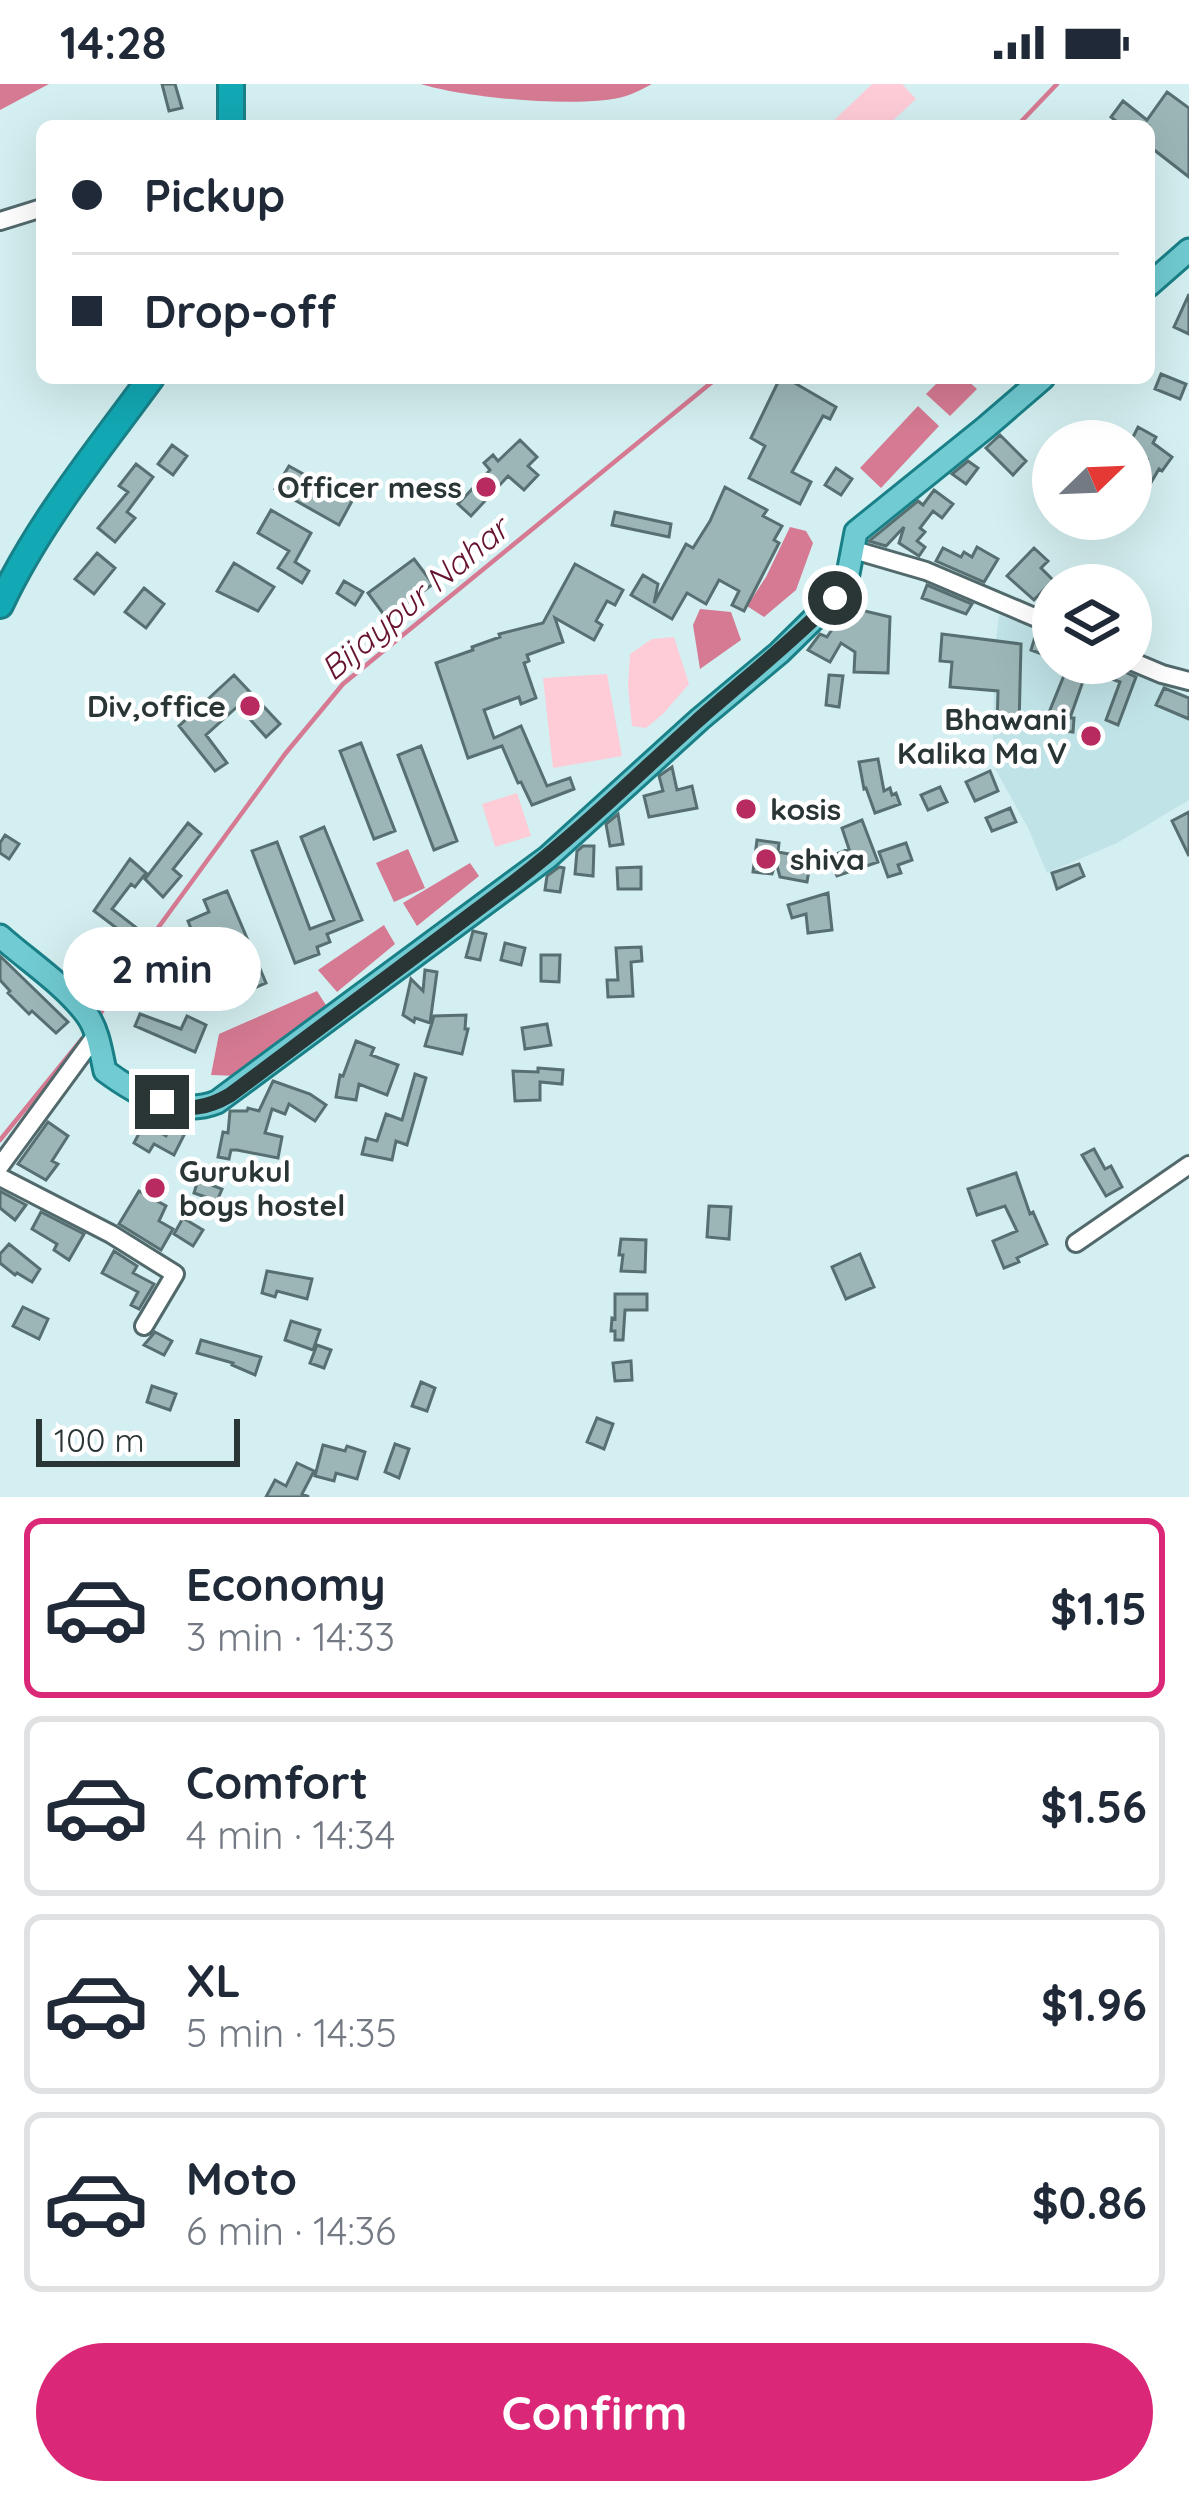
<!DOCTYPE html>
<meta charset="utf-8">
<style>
:root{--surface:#fff;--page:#f6f6f7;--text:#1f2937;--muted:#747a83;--line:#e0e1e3;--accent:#db2777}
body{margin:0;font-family:Quicksand,sans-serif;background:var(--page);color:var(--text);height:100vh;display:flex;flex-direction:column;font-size:45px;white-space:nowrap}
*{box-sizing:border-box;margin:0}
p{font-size:39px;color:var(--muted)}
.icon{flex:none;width:66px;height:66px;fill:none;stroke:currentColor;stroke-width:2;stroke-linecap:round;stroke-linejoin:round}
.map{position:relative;height:1413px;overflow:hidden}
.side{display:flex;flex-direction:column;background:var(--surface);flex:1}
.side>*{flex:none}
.top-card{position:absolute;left:36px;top:36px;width:1119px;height:264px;border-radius:18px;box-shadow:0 12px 48px #0002;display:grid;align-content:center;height:264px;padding:0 36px;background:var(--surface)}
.needle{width:78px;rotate:67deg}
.controls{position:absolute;left:1032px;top:336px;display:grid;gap:24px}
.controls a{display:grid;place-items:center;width:120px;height:120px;border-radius:50%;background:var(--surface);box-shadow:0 12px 48px #0002;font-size:60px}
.scale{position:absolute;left:36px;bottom:30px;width:204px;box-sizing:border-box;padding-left:12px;border:6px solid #2a3536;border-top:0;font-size:33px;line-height:42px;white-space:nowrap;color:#2a3536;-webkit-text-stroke:9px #fff;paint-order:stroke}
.end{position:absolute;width:54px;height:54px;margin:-27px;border:15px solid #2a3536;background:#fff;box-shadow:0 0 0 6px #fff}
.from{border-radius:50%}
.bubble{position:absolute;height:84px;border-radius:42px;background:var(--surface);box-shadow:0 12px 48px #0002;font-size:39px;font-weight:700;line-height:84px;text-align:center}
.top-card b{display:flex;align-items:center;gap:42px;height:114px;font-size:45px}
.top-card b+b{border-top:3px solid var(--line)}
.top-card i{width:30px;height:30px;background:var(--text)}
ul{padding:21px 0 0;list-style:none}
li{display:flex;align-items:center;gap:36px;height:180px;margin:0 24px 18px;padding:0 12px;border:6px solid var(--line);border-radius:18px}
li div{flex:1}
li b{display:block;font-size:45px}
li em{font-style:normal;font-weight:700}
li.active{border-color:var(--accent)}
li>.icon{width:108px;height:108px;stroke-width:1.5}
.primary-button{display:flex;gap:24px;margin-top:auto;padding:24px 36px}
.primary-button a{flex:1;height:138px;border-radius:72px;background:var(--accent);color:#fff;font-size:48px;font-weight:700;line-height:138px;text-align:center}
.status{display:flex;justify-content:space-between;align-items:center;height:84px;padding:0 60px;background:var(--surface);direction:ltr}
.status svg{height:33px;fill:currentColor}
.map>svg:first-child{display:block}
</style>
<div class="status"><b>14:28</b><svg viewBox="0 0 49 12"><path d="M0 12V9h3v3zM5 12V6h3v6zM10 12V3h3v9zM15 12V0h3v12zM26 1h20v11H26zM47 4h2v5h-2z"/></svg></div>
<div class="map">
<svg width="1189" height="1413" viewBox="0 0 1189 1413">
<rect width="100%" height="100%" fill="#d4eff1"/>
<path fill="#c0e3e7" d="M 999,531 L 1053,550 L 1053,579 L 1118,579 L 1189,612 L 1189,716 L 1117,759 L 1047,789 L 1028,744 L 993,681 L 994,573 Z"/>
<path fill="#feccd7" d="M 872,0 L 902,0 L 916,15 L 887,42 L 828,42 Z
M 674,553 L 689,600 L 663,630 L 646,644 L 632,642 L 628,602 L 630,570 L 652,555 Z
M 607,590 L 622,672 L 553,684 L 543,594 Z
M 517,709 L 531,752 L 495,763 L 482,720 Z"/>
<path fill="#d57a92" d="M 0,0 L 49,0 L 0,26 Z
M 421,0 L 652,0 C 644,4 635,9 626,12 C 583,25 465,14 421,0 Z
M 942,294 L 965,294 L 977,305 L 950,332 L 926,310 Z
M 918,322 L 939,342 L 881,404 L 860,384 Z
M 790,443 L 806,447 L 813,459 L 796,506 L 764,533 L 747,522 L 766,493 Z
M 700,525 L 731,528 L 741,556 L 700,585 L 693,541 Z
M 408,765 L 425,804 L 394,818 L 376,779 Z
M 470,779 L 479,792 L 417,842 L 403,819 Z
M 384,841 L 395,860 L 337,908 L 318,886 Z
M 317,907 L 331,929 L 238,992 L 211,991 L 219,950 Z"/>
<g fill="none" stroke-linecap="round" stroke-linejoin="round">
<path stroke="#d57a92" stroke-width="4.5" d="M 1017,42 L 1057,0
M 101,929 L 117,900 L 285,670 L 343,600 L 717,294
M 0,1056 L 82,955"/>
</g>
<path fill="#9cb6b8" stroke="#576f71" stroke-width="3" d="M 162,0 L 175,0 L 182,24 L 169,27 Z
M 1167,8 L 1189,24 L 1189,93 L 1149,62 L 1149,42 L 1122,42 L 1111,33 L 1123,17 L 1147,36 Z
M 1189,210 L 1189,250 L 1174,243 Z
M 1161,290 L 1186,300 L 1180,315 L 1155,305 Z
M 780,294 L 786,294 L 836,323 L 830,335 L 823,332 L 792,388 L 811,398 L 800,420 L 749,394 L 765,362 L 751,354 Z
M 1138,343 L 1156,353 L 1153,359 L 1172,373 L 1162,387 L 1159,385 L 1149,402 L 1135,394 L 1147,375 L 1131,367 L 1131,357 Z
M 1000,351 L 1026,377 L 1013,391 L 986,364 Z
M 520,356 L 537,373 L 528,382 L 538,391 L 524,406 L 508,392 L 471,432 L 458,420 L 490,386 L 484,379 L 493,371 L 498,377 Z
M 172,361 L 187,372 L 173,391 L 158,380 Z
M 968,377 L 978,384 L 966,400 L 952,390 Z
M 136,380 L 153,393 L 127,428 L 135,434 L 115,458 L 98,444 L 128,408 L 119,402 Z
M 289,382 L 352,417 L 339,441 L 275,405 Z
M 836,384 L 852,395 L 841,411 L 825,401 Z
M 725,403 L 767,426 L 763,432 L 782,442 L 774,456 L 779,459 L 744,527 L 732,521 L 739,507 L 719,496 L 706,520 L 687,509 L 672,535 L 631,511 L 643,491 L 658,500 L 654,519 L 686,460 L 693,464 L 710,437 Z
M 934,406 L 953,420 L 942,434 L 933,427 L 920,444 L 925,448 L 917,457 L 925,463 L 919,472 L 899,459 L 904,443 L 886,462 L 869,457 L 918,417 L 923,421 Z
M 271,426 L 311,449 L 295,478 L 309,487 L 302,499 L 278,484 L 289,467 L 258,449 Z
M 615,428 L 671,440 L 669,453 L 612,441 Z
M 977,463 L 998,475 L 984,498 L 936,477 L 943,464 L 961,473 L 964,468 L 972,473 Z
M 1034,464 L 1048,477 L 1041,484 L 1053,496 L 1034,516 L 1007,492 Z
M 97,469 L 115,484 L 94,510 L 75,495 Z
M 414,475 L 433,500 L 387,535 L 368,509 Z
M 234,479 L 274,503 L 258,527 L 217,507 Z
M 575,480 L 623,506 L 615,521 L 607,517 L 596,537 L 602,541 L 594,556 L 555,534 L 563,558 L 527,571 L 529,577 L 524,579 L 536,614 L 521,620 L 519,613 L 484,626 L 494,654 L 521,642 L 547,702 L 570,694 L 574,705 L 532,721 L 521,698 L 518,699 L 502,662 L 468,674 L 436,579 L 473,566 L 472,563 L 500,553 L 499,550 L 543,539 Z
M 344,497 L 363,508 L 355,521 L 337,509 Z
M 927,501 L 972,520 L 966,530 L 922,514 Z
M 144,504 L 164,520 L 146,544 L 125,528 Z
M 849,520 L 853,521 L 852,524 L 890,533 L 888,589 L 854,588 L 855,568 L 841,559 L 830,578 L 808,566 L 820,550 L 827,553 Z
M 942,550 L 1021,560 L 1019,643 L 997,642 L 998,607 L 950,603 L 952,578 L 940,577 Z
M 1035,553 L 1053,560 L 1053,574 L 1031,566 Z
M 1069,579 L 1104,579 L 1136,593 L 1118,641 L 1106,636 L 1120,598 L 1087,586 L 1070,634 L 1074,634 L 1073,648 L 1046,645 L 1048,631 Z
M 234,591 L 280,640 L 266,653 L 238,622 L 206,651 L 227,679 L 215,687 L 179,642 Z
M 829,591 L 843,592 L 839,623 L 826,621 Z
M 1164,604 L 1189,614 L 1189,635 L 1156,621 Z
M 361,659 L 395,747 L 374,755 L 340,667 Z
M 421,662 L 457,757 L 434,766 L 398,671 Z
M 878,675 L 884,707 L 890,704 L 892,711 L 896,709 L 900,720 L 875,729 L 866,704 L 864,705 L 859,678 Z
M 672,683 L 677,706 L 692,702 L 697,724 L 649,733 L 644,712 L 663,707 L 659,692 Z
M 990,687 L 998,707 L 975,717 L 966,698 Z
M 940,703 L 947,718 L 928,726 L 921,711 Z
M 1010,724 L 1016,738 L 992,747 L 986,734 Z
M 1189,728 L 1189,772 L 1172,737 Z
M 618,730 L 623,760 L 610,762 L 606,740 Z
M 862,736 L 878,778 L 837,792 L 829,773 L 849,765 L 842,744 Z
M 188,739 L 201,750 L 173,785 L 181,792 L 163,813 L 145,795 Z
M 324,743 L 362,836 L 327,850 L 330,858 L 317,863 L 319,870 L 295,879 L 252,767 L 277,758 L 310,845 L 334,836 L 301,753 Z
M 5,751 L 19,760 L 9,775 L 0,769 L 0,759 Z
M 757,756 L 779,759 L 778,768 L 811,774 L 807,798 L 780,793 L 776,778 L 772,790 L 753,788 Z
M 906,759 L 912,776 L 898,781 L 901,789 L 888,793 L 879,768 Z
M 583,762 L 594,762 L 593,792 L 575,790 L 577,767 Z
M 130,775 L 146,789 L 135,803 L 131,800 L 112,825 L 142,848 L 135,858 L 94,827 Z
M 1079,780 L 1084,792 L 1057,805 L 1052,789 Z
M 559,783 L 564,784 L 560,808 L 545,806 L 547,792 Z
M 641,783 L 641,805 L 618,805 L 617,784 Z
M 227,807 L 266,899 L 243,909 L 230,878 L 208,887 L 188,837 L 209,828 L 204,816 Z
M 828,809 L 832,846 L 808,849 L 806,830 L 792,834 L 788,821 Z
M 473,847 L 486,850 L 480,876 L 466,873 Z
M 505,859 L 525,864 L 521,881 L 501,876 Z
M 641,863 L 642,877 L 631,878 L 633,912 L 608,913 L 607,896 L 618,896 L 616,864 Z
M 541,871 L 560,871 L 559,898 L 541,897 Z
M 0,872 L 68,938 L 56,949 L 32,927 L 29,930 L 8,909 L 10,907 L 0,896 Z
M 152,872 L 164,881 L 147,903 L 136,894 Z
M 425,886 L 437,888 L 430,939 L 415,934 L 414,938 L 403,931 L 411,895 L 423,907 Z
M 140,930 L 181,945 L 187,932 L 206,941 L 195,968 L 135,942 Z
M 466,931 L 465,945 L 468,945 L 462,970 L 425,962 L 434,932 Z
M 547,940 L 551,961 L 525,965 L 522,944 Z
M 356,957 L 374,964 L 371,971 L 398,981 L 387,1011 L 359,1000 L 356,1016 L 336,1013 L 340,991 L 343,992 Z
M 538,984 L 563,986 L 562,1000 L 540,998 L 540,1016 L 515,1017 L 513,987 L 538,988 Z
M 415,990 L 426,994 L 407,1061 L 396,1057 L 392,1076 L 362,1070 L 366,1054 L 377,1057 L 386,1030 L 402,1036 Z
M 273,997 L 310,1010 L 326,1021 L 315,1037 L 289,1020 L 285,1030 L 272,1025 L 265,1049 L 282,1053 L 278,1074 L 237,1066 L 231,1066 L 229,1075 L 218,1073 L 223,1048 L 228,1049 L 230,1027 L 247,1027 L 248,1024 L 259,1027 Z
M 48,1038 L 68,1052 L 52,1077 L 58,1080 L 46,1096 L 18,1080 Z
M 144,1040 L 166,1052 L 170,1043 L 184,1051 L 174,1071 L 154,1060 L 149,1068 L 134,1059 Z
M 1094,1065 L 1105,1085 L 1111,1082 L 1122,1103 L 1106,1112 L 1082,1071 Z
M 1016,1089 L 1030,1130 L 1033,1128 L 1047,1160 L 1017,1174 L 1019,1178 L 1004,1184 L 993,1157 L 1017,1147 L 1005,1122 L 977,1131 L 968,1105 Z
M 198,1096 L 222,1105 L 217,1117 L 194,1109 Z
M 0,1107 L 26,1121 L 15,1136 L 0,1124 Z
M 139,1107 L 166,1122 L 159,1137 L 173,1145 L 161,1166 L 119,1140 Z
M 709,1122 L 731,1123 L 729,1155 L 707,1153 Z
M 41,1128 L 84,1150 L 69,1176 L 54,1166 L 57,1160 L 32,1145 Z
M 183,1134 L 203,1146 L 193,1162 L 174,1150 Z
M 621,1155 L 646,1156 L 645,1188 L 621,1187 L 623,1171 L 619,1171 Z
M 9,1160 L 40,1185 L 32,1198 L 17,1189 L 15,1191 L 0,1179 L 0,1170 Z
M 114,1167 L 137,1182 L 133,1189 L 154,1200 L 139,1225 L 131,1221 L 138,1208 L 102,1189 Z
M 860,1170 L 874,1203 L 846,1215 L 832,1183 Z
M 267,1187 L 312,1195 L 307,1215 L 277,1207 L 275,1213 L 262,1209 Z
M 615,1210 L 647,1210 L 647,1226 L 625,1226 L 623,1256 L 615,1256 L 615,1247 L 611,1247 L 612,1234 L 615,1235 Z
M 23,1223 L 48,1235 L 39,1255 L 13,1242 Z
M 291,1237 L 320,1246 L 313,1266 L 285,1256 Z
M 155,1248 L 172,1257 L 164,1271 L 144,1261 Z
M 201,1256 L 261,1273 L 255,1291 L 232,1281 L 233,1279 L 197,1269 Z
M 317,1261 L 331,1266 L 324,1284 L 310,1279 Z
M 631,1277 L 632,1296 L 615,1297 L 613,1279 Z
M 421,1298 L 435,1304 L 427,1327 L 412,1322 Z
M 152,1302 L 176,1310 L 170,1326 L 147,1318 Z
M 597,1334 L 613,1340 L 604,1365 L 587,1358 Z
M 395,1360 L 409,1365 L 399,1394 L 385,1388 Z
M 323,1361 L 345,1367 L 347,1362 L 365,1368 L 357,1395 L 336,1389 L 334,1397 L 315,1392 Z
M 297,1379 L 314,1387 L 302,1410 L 309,1413 L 266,1413 L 275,1396 L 286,1402 Z"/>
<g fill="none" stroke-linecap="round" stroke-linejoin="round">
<defs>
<path id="minor" d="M 0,137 L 42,124
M 854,466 L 926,487 L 1053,541
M 1131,577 L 1162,590 L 1189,597
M 0,1082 L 96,951
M 0,1093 L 111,1150 L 175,1190 L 144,1242
M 1076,1159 L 1189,1081"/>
<path id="major" d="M 1149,201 L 1189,166
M 0,852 C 28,877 65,901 87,931 C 98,946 101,969 105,987 C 136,1010 178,1034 217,1018 L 548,773 L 700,635 L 779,569 L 835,514 L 847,495 L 856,448 L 985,344 L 1043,294"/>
<path id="highway" d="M 231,42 L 231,0
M 0,521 C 39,438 97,368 151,294"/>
</defs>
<use href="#minor" stroke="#52696c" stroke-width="22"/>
<use href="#major" stroke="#1a8088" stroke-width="27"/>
<use href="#highway" stroke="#1a8088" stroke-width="30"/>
<use href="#minor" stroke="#fff" stroke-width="16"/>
<use href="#major" stroke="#71cbd2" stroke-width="21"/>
<use href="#highway" stroke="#12a8b4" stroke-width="24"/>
</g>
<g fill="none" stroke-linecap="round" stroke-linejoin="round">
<path stroke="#2a3536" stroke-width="15" d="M 162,1018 C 188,1027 206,1025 230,1011 L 513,799 C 577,750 635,693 695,639 C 742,597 791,559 835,514"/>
</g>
<g fill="#b82b61" stroke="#fff" stroke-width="4.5">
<circle cx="486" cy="403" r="12"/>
<circle cx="250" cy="622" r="12"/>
<circle cx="1091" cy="652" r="12"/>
<circle cx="746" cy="725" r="12"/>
<circle cx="766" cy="775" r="12"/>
<circle cx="155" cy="1104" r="12"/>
</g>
<g text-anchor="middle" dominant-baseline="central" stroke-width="9" stroke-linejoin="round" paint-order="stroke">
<g font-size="30" font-weight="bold" fill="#2a3536" stroke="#fff" text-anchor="end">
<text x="462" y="403">Officer mess</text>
<text x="226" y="622">Div,office</text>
<text x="1067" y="635">Bhawani<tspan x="1067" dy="34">Kalika Ma V</tspan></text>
<text x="770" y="725" text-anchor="start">kosis</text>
<text x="790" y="775" text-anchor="start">shiva</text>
<text x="179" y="1087" text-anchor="start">Gurukul<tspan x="179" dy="34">boys hostel</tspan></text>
</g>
<g font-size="33" font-style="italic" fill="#661332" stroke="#fff">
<text transform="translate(414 514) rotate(-40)">Bijaypur Nahar</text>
</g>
</g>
</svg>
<div class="controls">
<a><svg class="needle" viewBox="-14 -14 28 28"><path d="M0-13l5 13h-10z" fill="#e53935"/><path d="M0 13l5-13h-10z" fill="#747a83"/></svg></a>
<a><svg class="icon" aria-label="layers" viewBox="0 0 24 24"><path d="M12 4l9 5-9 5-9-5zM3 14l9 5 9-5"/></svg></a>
</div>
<div class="scale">100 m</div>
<i class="end from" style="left:835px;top:514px"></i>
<i class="end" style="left:162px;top:1018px"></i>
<div class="bubble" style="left:63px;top:843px;width:198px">2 min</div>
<div class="top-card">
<b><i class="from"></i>Pickup</b>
<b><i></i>Drop-off</b>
</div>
</div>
<section class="side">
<ul>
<li class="active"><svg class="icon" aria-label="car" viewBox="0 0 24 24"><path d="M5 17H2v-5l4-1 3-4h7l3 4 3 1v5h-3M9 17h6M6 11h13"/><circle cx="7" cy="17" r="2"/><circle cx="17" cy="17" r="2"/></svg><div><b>Economy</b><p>3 min · 14:33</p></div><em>$1.15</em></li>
<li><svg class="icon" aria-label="car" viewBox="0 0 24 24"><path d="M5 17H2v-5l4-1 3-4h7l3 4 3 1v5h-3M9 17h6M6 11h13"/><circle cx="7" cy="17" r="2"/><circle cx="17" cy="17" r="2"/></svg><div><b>Comfort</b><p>4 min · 14:34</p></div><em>$1.56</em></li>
<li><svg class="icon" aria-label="car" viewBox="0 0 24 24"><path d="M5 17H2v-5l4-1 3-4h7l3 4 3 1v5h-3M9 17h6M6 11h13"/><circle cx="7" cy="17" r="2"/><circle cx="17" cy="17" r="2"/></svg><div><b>XL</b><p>5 min · 14:35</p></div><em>$1.96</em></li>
<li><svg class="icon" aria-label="car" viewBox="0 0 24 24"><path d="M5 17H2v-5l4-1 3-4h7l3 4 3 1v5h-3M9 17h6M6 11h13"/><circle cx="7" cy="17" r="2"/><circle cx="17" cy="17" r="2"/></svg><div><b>Moto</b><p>6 min · 14:36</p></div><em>$0.86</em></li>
</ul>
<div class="primary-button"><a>Confirm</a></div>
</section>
